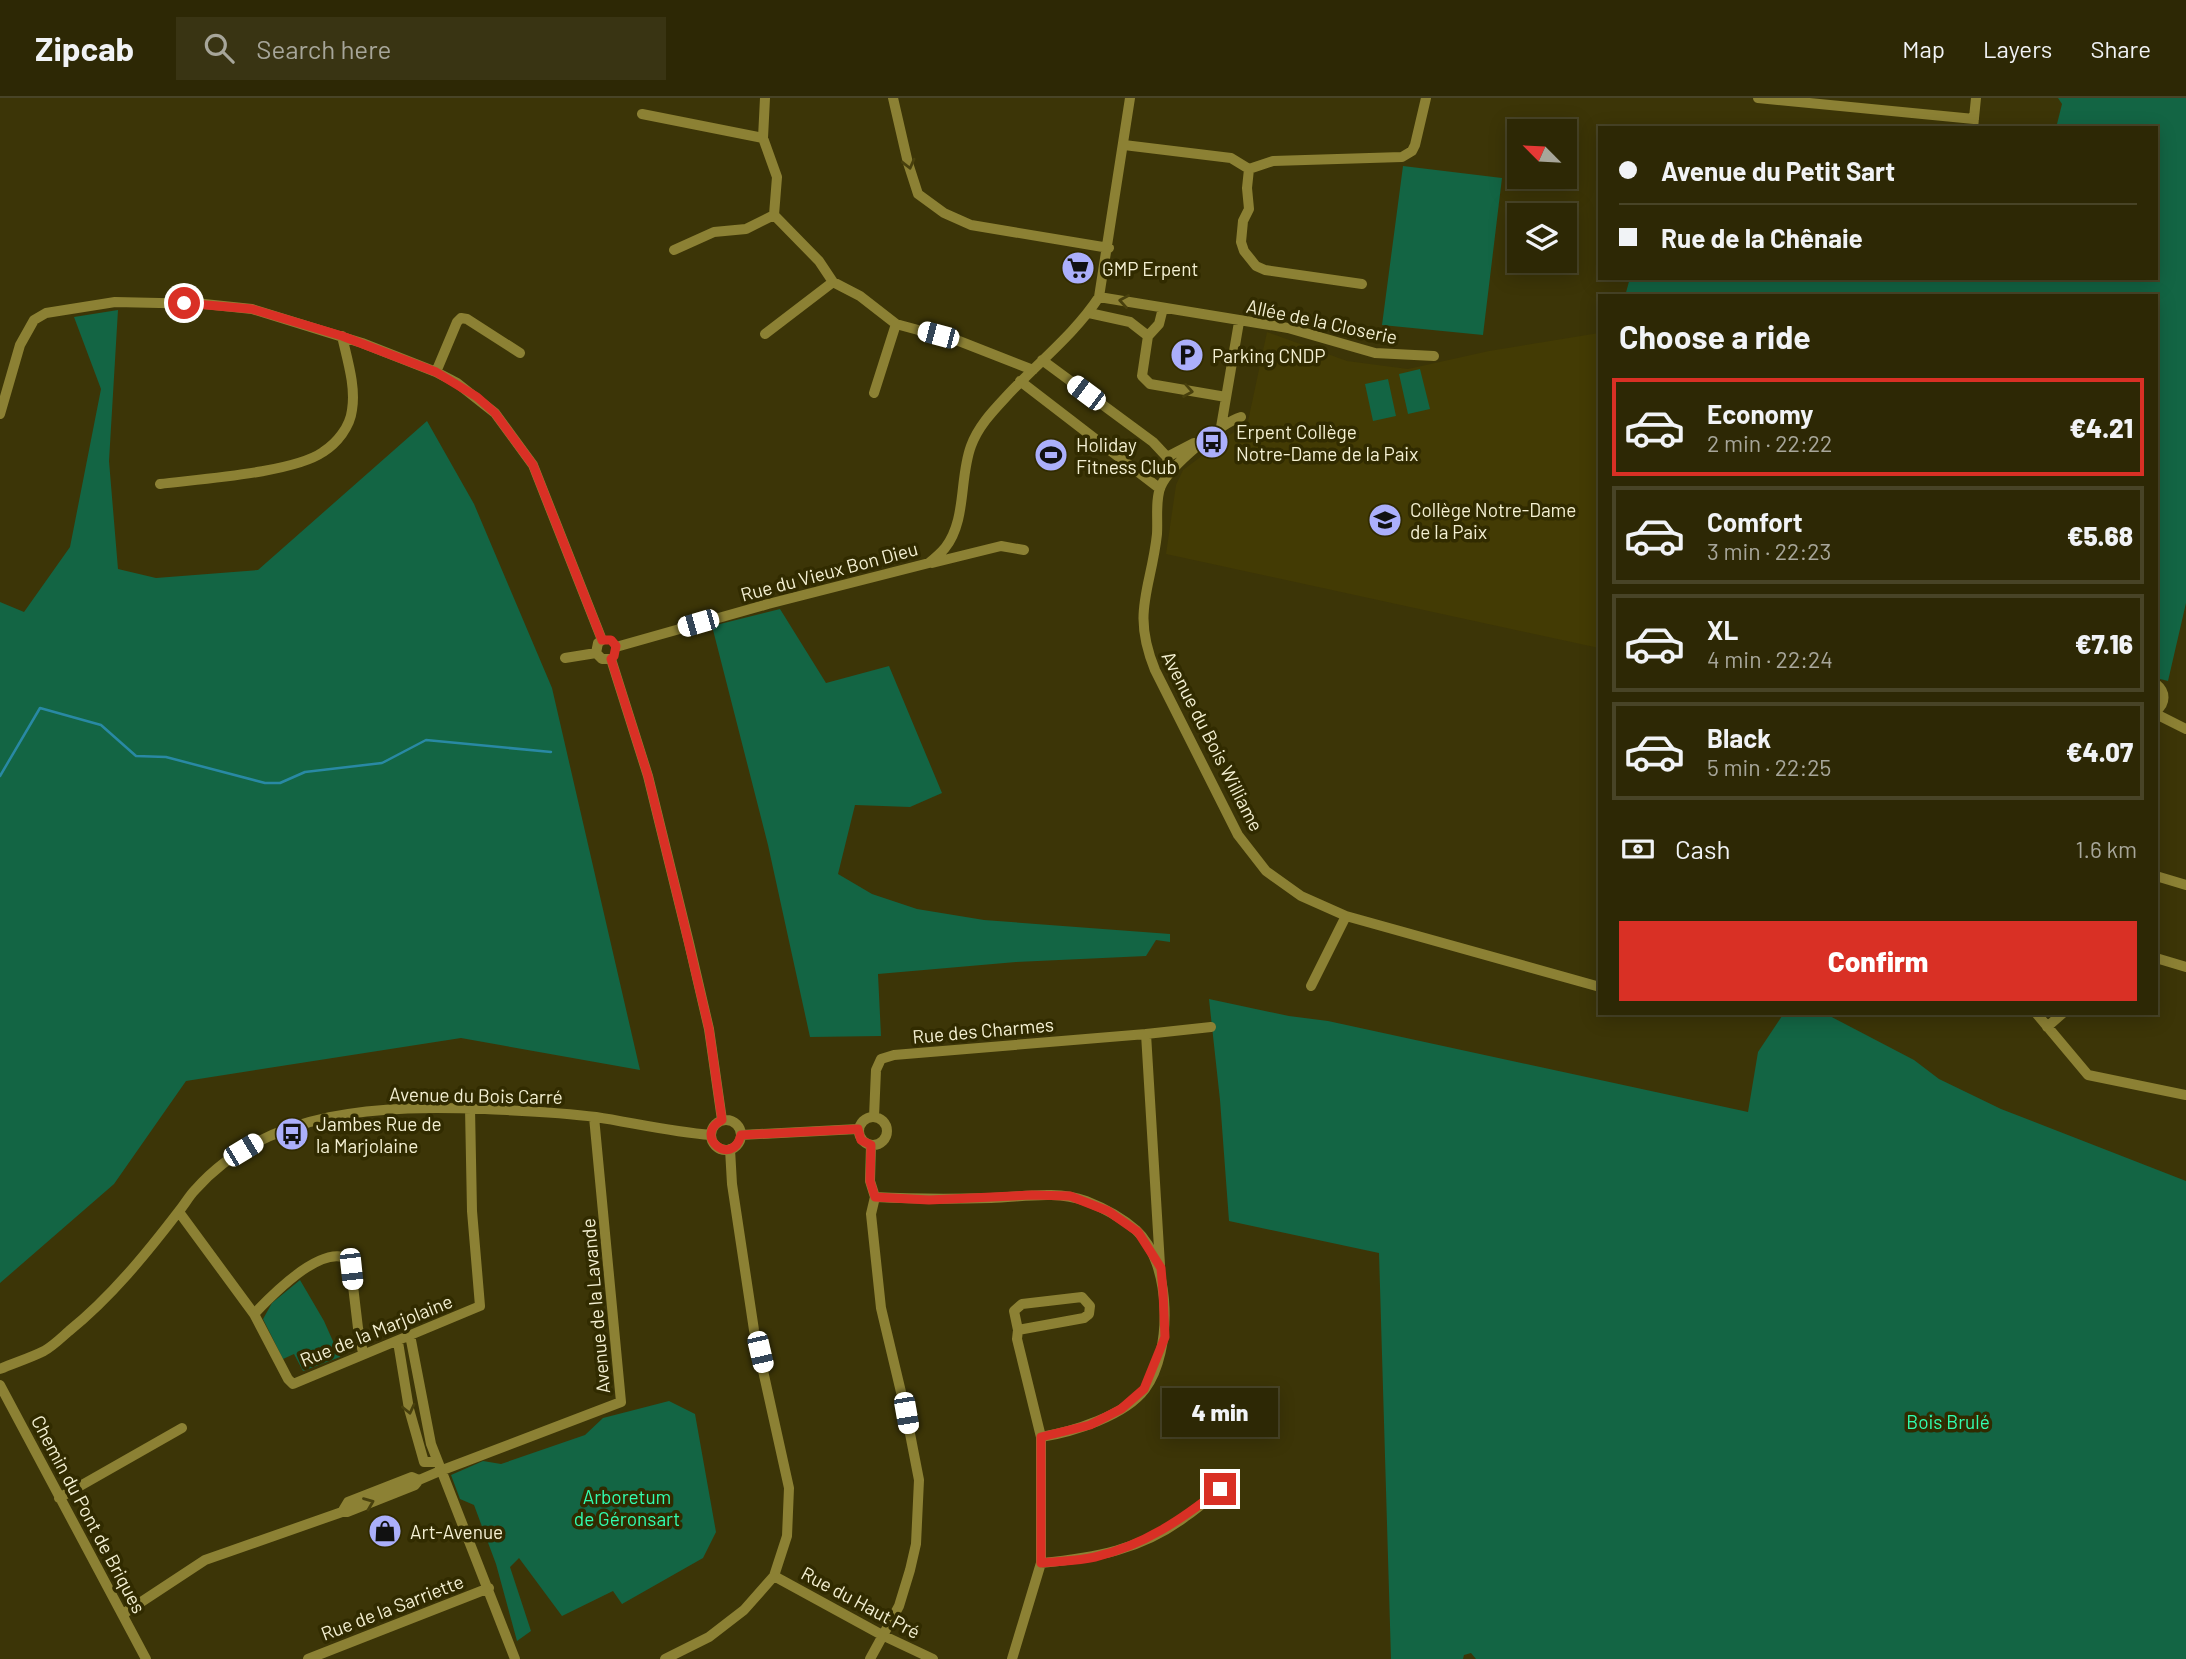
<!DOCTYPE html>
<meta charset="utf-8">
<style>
:root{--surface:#2d2805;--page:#393413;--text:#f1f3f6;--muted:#a7a69a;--line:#484427;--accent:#d93025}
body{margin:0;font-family:Barlow,sans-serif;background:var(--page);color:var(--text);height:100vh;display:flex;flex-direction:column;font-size:26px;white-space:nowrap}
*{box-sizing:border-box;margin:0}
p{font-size:23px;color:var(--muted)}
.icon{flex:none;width:38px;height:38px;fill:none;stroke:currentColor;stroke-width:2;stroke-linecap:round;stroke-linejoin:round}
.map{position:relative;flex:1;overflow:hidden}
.side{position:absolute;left:1598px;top:196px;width:560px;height:721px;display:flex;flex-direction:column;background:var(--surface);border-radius:0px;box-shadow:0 4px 18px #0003,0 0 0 2px var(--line)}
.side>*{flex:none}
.banner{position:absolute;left:1598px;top:28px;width:560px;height:154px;border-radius:0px;box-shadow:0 4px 18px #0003,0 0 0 2px var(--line);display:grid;align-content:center;height:154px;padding:0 21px;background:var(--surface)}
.needle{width:46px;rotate:294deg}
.tools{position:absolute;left:1507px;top:21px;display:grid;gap:14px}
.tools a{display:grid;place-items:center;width:70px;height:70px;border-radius:0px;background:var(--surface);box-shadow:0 4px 18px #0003,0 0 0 2px var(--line);font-size:35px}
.end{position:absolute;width:32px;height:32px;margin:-16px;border:9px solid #d93025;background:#fff;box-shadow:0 0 0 4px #fff}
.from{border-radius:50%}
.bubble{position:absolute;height:49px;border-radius:0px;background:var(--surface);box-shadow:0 4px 18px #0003,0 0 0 2px var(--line);font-size:23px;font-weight:800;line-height:49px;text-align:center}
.car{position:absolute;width:21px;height:42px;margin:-21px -10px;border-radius:9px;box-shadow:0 0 5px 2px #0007;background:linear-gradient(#fff 24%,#345 0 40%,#fff 0 76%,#345 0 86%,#fff 0)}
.banner b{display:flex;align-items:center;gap:24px;height:66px;font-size:26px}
.banner b+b{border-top:2px solid var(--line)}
.banner i{width:18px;height:18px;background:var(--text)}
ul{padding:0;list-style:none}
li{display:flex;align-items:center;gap:21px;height:98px;margin:0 14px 10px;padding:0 7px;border:4px solid var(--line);border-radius:0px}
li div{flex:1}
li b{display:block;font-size:26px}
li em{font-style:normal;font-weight:800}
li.selected{border-color:var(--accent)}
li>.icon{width:63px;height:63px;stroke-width:1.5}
h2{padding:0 21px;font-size:32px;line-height:84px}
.pay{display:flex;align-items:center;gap:18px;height:77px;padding:0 21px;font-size:26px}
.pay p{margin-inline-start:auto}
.cta{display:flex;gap:14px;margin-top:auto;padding:14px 21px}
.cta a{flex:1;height:80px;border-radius:0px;background:var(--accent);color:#fff;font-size:28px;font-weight:800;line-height:80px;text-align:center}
header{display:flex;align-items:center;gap:42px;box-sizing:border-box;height:98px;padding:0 35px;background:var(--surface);border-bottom:2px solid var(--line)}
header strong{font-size:33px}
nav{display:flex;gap:38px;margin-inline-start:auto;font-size:24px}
.search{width:490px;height:63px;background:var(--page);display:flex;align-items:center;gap:18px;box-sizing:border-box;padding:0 24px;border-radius:0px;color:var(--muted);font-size:26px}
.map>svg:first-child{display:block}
</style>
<header>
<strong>Zipcab</strong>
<div class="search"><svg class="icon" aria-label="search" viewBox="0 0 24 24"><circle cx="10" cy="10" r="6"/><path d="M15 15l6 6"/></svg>Search here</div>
<nav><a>Map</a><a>Layers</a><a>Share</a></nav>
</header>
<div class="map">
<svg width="2186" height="1561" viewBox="0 0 2186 1561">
<rect width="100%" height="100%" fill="#3c3507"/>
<path fill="#433b04" d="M 1267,234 L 1347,263 L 1408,271 L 1489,253 L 1599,235 L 1599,550 L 1166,456 L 1176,387 L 1183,372 L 1238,331 L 1247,328 Z"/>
<path fill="#136544" d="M 2058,0 L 2186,0 L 2186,505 L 2168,583 L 2156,580 L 2156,198 L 1625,198 L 1630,180 L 2156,180 L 2156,30 L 2056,30 L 2062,6 Z
M 1403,68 L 1502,80 L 1483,237 L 1382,227 Z
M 118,212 L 109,363 L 118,471 L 156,480 L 258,472 L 427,323 L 474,406 L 552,590 L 640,972 L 461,940 L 186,983 L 114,1086 L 0,1185 L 0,504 L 24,514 L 70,449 L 101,291 L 74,219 Z
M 1420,271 L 1430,311 L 1408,316 L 1399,276 Z
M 1388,281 L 1396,318 L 1373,323 L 1365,286 Z
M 780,511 L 826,585 L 889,568 L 942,695 L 910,709 L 855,707 L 838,776 L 872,796 L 917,811 L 984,822 L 1170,836 L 1170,844 L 1156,842 L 1146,858 L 1016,864 L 878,876 L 881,938 L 810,939 L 768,747 L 712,528 Z
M 1209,901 L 1289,918 L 1328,923 L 1748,1014 L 1758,954 L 1784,915 L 1824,915 L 1914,962 L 1939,981 L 2001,1011 L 2186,1083 L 2186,1561 L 1476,1561 L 1471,1555 L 1464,1557 L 1463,1561 L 1391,1561 L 1379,1155 L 1229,1123 L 1220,1002 Z
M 300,1182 L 324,1223 L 340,1259 L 303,1273 L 294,1256 L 283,1261 L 263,1221 L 272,1205 Z
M 669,1303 L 695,1316 L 716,1434 L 703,1460 L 622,1506 L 613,1493 L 562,1518 L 519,1460 L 510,1469 L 531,1533 L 517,1543 L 496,1466 L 474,1407 L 460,1401 L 451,1377 L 483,1363 L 501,1366 L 585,1337 L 603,1320 Z"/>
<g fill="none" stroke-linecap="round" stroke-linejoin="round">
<path stroke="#2989a4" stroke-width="2.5" d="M 0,678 L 40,610 L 101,627 L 136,658 L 166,659 L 265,685 L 280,685 L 305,674 L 382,665 L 426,642 L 551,654"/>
<path stroke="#8c8134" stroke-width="10" d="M 765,0 L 763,40 L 777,79 L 774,117 L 819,163 L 833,184 L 860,198 L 896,226 L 959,243 L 1033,272
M 893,0 L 908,65 L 918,96 L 944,115 L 971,127 L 1109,150
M 1758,0 L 1974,21
M 642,16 L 763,40
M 1973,30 L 1976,0
M 1124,47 L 1231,60 L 1249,71 L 1273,63 L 1402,59 L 1412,53 L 1415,47 L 1426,0
M 1249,71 L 1247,90 L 1249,111 L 1243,123 L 1241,144 L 1244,153 L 1256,168 L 1265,172 L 1362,186
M 674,152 L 714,134 L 746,131 L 774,117
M 1099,199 L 1288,230 L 1375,255 L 1434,258
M 1089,215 L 1130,224 L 1148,238 L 1142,278 L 1150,286 L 1226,299
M 765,236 L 833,184
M 1148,238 L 1159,226 L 1163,210
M 1042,262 L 1153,344 L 1167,359 L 1169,373
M 436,274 L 457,224 L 461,220 L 467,221 L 520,255
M 1020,283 L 1159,390
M 874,295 L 896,226
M 0,316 L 20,247 L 34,222 L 46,215 L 115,204 L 204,206 L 252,211 L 362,245 L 436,274 L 457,285 L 495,315 L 533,367 L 602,542
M 1241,319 C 1221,325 1169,369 1161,388 C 1155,401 1158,421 1157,436 C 1151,492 1131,513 1155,572 L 1238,737 L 1266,773 L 1301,798 L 1346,818 L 1600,889
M 1221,329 L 1239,224
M 1167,359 L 1194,345
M 160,386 C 199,381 293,375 323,354 C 337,345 350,329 352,312 C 356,288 347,261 342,238
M 932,465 L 1001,448 L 1024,452
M 602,542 L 598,545 L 596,555 L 602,561 L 611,561
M 616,549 L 768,506 L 929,465 C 934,461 940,456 945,450 C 967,422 959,380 971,348 C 978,329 991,315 1005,300 C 1035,267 1074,237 1099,199 L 1130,0
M 565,560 L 596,555
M 611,561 L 648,678 L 689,845 L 709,931 L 722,1022
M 2156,586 C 2166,594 2166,605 2156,613
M 2156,616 L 2186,631
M 2156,778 L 2186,787
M 2156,860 L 2186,869
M 1311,888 L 1346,818
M 2036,915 L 2088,977 L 2186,997
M 2047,929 L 2063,915
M 1146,936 L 1211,929
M859 1033a14 14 0 1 1 28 0a14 14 0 1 1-28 0Z
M 874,1019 L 876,972 L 881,961 L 894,957 L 1146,936 L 1160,1167
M711 1037a15 15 0 1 1 30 0a15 15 0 1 1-30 0Z
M 741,1037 L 858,1031
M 871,1047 L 870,1083 L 875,1099 C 914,1101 952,1101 991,1100 C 1023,1099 1056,1092 1086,1103 C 1104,1110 1122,1120 1136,1132 C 1172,1165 1173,1253 1145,1291 C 1125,1318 1072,1334 1041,1339
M 179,1114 L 254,1216 L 288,1281 L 293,1286 L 480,1208 L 472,1113 L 470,1010
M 254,1216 C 271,1198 321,1146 348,1161 L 351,1171 L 358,1230 L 363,1255
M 410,1237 L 431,1346 L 515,1561
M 398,1244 L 409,1311 L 424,1364 L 436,1364
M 0,1271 C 14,1265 30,1260 44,1253 C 53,1248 61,1240 69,1233 C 111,1199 146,1156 179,1113 C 185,1106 189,1098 195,1092 C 267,1010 385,1007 485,1011 C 522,1013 559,1014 596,1019 C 634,1025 672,1034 711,1037
M 0,1287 L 146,1561
M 419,1382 L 412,1379 L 348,1404 L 342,1414 L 347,1414 L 415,1387 L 419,1382 L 440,1373 L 621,1304 L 594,1019
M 59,1400 L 182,1330
M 1041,1465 C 1094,1460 1141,1452 1185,1419 C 1201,1408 1216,1394 1232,1381
M 774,1478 L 882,1537 L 933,1561
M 123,1516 L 205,1462 L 342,1414
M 308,1561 L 489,1490
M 665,1561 L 709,1539 L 744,1512 L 774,1478 L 787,1438 L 789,1390 L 754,1232 L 732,1086 L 730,1051
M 870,1561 L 899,1508 L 910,1472 L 916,1446 L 919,1382 L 906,1315 L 881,1210 L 871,1116 L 875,1099
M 1012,1561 L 1041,1465 L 1041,1339 L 1017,1241 L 1018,1232 L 1084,1220 L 1089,1216 L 1090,1208 L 1082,1199 L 1022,1206 L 1014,1213 L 1018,1232"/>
</g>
<defs><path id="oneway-chevron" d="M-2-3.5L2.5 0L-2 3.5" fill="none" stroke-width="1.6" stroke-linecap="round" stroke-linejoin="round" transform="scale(1.75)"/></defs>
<g stroke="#48400d">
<use href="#oneway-chevron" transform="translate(909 66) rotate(76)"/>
<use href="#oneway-chevron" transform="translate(1124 203) rotate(-170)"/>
<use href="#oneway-chevron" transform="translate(1188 293) rotate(10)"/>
<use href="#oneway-chevron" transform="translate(409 1311) rotate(77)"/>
<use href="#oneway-chevron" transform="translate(369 1405) rotate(-22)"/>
</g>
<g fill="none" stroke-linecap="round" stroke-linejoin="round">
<path stroke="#d93025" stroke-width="9" d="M 184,205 L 252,211 L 342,238 L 436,274 L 477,299 L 495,315 L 533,367 L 602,542 L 611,542 L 616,548 L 614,558 L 611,561 L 648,678 L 683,821 L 709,931 L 722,1022 C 692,1037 732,1071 741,1037 L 858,1031 L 861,1042 L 871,1047 L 870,1083 L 875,1099 L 929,1102 L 1032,1097 L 1070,1098 L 1108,1113 L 1138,1134 L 1161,1170 L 1163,1194 L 1165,1239 L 1144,1291 L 1121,1311 L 1090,1327 L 1041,1339 L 1041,1465 C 1059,1463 1078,1463 1095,1459 C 1144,1447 1181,1422 1220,1391"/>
</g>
<defs>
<symbol id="supermarket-disc" viewBox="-11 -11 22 22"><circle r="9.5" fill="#abaffb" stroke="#312b00"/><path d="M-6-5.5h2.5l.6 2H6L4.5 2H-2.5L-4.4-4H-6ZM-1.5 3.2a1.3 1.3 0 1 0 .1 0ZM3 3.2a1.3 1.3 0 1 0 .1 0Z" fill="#111"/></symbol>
<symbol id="parking-disc" viewBox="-11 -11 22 22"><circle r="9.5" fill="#abaffb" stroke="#312b00"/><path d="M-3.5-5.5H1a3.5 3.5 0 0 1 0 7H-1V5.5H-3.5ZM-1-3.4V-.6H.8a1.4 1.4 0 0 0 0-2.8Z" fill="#111"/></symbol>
<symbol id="bus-disc" viewBox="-11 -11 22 22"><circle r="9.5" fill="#abaffb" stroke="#312b00"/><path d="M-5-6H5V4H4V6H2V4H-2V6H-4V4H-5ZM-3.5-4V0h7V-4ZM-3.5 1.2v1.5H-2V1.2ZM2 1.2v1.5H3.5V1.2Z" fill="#111"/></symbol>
<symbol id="stadium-disc" viewBox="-11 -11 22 22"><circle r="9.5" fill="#abaffb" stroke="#312b00"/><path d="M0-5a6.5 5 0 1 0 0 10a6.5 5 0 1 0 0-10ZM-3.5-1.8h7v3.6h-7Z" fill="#111"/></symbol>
<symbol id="school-disc" viewBox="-11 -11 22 22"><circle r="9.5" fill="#abaffb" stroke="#312b00"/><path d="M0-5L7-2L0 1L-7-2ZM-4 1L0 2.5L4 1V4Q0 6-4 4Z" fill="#111"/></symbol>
<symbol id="shop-disc" viewBox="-11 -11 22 22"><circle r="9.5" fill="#abaffb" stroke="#312b00"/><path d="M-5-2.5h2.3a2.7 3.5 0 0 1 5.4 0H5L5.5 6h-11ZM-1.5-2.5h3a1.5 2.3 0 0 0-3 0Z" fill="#111"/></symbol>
</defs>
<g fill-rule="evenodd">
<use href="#supermarket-disc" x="1059" y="151" width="38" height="38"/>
<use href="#parking-disc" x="1168" y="238" width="38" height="38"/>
<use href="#bus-disc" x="1193" y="325" width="38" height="38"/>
<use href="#stadium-disc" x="1032" y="338" width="38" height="38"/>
<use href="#school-disc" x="1366" y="403" width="38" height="38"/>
<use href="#bus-disc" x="273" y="1017" width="38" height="38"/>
<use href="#shop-disc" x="366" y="1414" width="38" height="38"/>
</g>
<g text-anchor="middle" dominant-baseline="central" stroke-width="7" stroke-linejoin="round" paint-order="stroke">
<g font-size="19" fill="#f4f0d2" stroke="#312b00" text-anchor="start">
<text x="1102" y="170">GMP Erpent</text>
<text x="1212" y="257">Parking CNDP</text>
<text x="1236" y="333">Erpent Collège<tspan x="1236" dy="22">Notre-Dame de la Paix</tspan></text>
<text x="1076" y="346">Holiday<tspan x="1076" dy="22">Fitness Club</tspan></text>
<text x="1410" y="411">Collège Notre-Dame<tspan x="1410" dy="22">de la Paix</tspan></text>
<text x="316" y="1025">Jambes Rue de<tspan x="316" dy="22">la Marjolaine</tspan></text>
<text x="410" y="1433">Art-Avenue</text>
</g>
<g font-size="19" fill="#f4f0d2" stroke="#312b00">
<text transform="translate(1322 223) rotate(12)">Allée de la Closerie</text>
<text transform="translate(829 473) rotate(-15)">Rue du Vieux Bon Dieu</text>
<text transform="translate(1213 643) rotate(63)">Avenue du Bois Williame</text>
<text transform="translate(983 932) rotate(-5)">Rue des Charmes</text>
<text transform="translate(476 997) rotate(1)">Avenue du Bois Carré</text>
<text transform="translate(595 1208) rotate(-95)">Avenue de la Lavande</text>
<text transform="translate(376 1232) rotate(-22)">Rue de la Marjolaine</text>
<text transform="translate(89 1416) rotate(62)">Chemin du Pont de Briques</text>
<text transform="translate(861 1504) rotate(28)">Rue du Haut Pré</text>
<text transform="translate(392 1509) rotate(-21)">Rue de la Sarriette</text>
</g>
<g font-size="19" fill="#31feb0" stroke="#312b00">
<text x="1948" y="1323">Bois Brulé</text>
<text x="627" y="1398">Arboretum<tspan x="627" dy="22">de Géronsart</tspan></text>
</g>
</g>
</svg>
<div class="tools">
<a><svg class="needle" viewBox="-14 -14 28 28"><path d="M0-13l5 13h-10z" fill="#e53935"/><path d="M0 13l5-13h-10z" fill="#a7a69a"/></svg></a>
<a><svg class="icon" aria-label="layers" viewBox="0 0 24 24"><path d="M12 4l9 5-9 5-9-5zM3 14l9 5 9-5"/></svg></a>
</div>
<i class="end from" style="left:184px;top:205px"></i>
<i class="end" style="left:1220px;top:1391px"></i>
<div class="bubble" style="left:1162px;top:1290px;width:116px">4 min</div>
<i class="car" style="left:938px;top:237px;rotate:285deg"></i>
<i class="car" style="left:1086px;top:295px;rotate:307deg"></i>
<i class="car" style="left:698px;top:525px;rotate:254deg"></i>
<i class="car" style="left:243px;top:1052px;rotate:59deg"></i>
<i class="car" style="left:351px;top:1171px;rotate:174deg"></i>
<i class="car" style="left:760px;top:1254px;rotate:167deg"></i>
<i class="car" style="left:906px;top:1315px;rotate:170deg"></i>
<div class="banner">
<b><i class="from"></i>Avenue du Petit Sart</b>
<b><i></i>Rue de la Chênaie</b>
</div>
<section class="side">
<h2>Choose a ride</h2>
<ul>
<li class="selected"><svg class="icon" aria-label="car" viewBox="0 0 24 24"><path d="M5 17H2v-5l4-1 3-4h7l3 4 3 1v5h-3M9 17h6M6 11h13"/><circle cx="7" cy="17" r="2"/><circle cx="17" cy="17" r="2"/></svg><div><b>Economy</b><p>2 min · 22:22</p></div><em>€4.21</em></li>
<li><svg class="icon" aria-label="car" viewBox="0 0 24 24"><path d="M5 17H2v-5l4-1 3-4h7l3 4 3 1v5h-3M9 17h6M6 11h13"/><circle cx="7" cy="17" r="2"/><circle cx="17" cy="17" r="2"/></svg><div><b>Comfort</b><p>3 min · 22:23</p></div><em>€5.68</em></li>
<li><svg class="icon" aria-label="car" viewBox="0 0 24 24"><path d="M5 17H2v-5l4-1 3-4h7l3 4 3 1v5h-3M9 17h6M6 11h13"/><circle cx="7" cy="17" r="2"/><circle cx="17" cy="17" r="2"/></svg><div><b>XL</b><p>4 min · 22:24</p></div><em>€7.16</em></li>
<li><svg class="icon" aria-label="car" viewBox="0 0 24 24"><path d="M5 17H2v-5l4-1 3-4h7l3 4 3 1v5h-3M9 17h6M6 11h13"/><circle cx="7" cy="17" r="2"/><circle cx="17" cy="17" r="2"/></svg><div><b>Black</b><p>5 min · 22:25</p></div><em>€4.07</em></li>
</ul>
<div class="pay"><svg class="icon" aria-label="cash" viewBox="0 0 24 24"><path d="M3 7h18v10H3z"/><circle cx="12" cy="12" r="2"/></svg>Cash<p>1.6 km</p></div>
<div class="cta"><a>Confirm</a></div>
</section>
</div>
